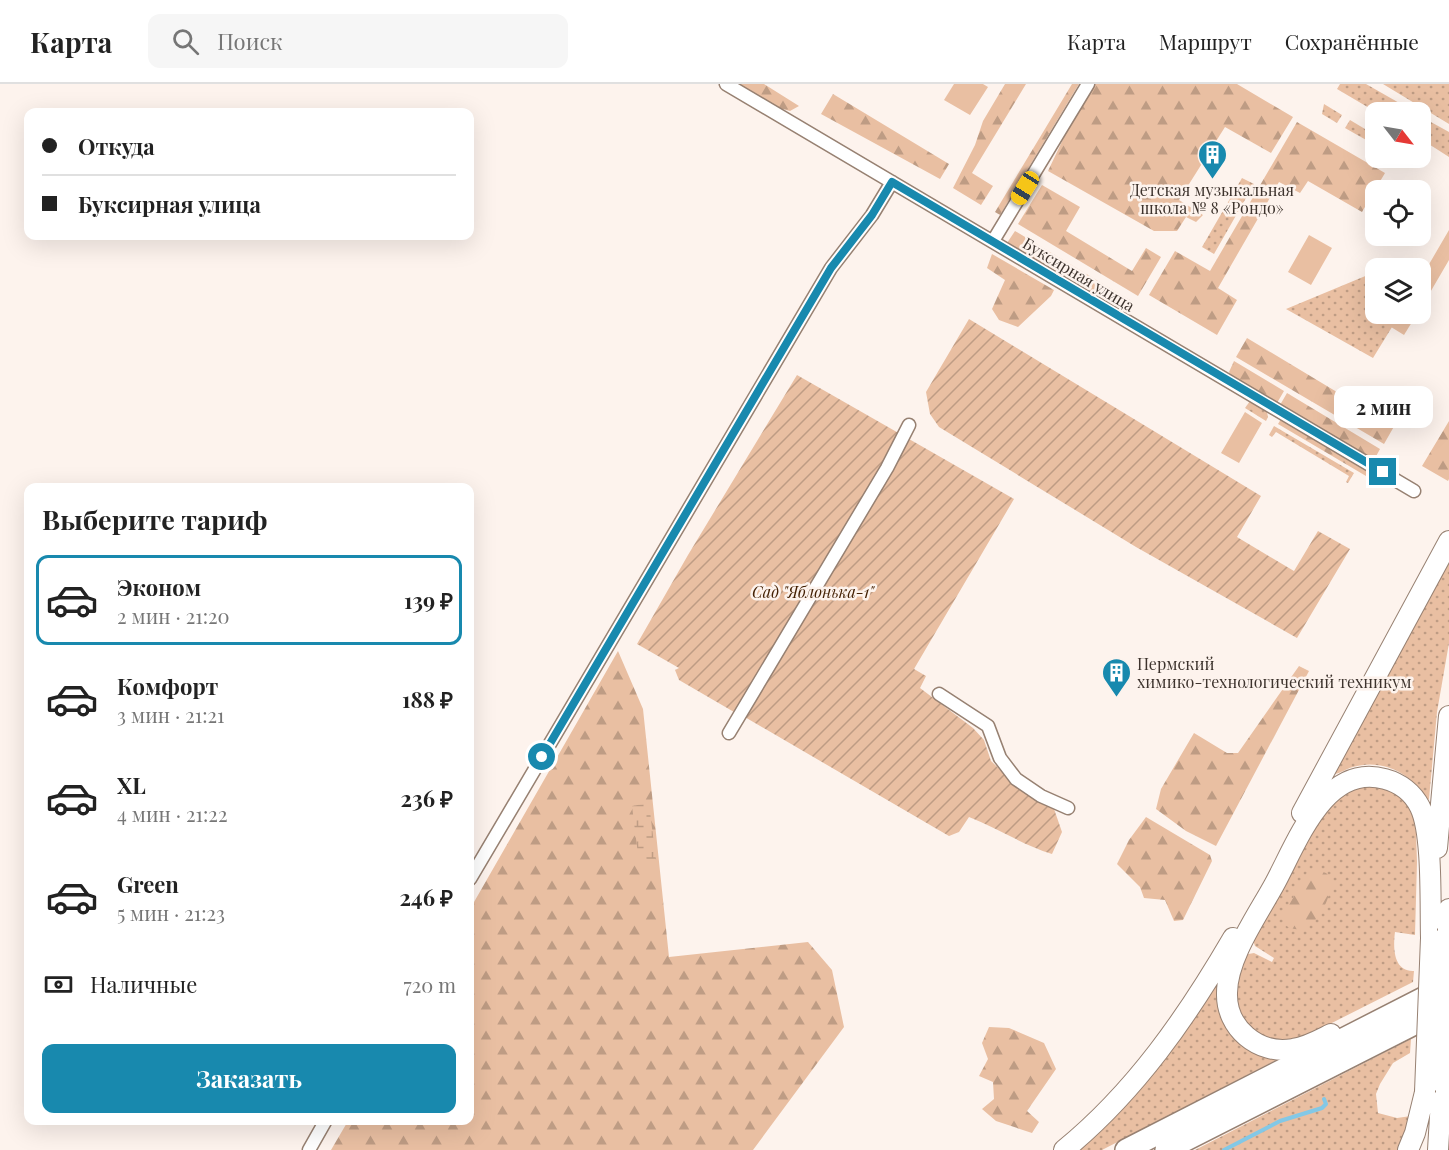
<!DOCTYPE html>
<html lang="ru">
<meta charset="utf-8">
<style>
:root{--surface:#fff;--page:#f6f6f6;--text:#222;--muted:#767676;--line:#e0e0e0;--accent:#1889ae}
body{margin:0;font-family:"Playfair Display",serif;background:var(--page);color:var(--text);height:100vh;display:flex;flex-direction:column;font-size:22px;white-space:nowrap}
*{box-sizing:border-box;margin:0}
p{font-size:20px;color:var(--muted)}
.icon{flex:none;width:33px;height:33px;fill:none;stroke:currentColor;stroke-width:2;stroke-linecap:round;stroke-linejoin:round}
.map{position:relative;flex:1;overflow:hidden}
.panel{position:absolute;left:24px;top:399px;width:450px;height:642px;display:flex;flex-direction:column;background:var(--surface);border-radius:12px;box-shadow:0 6px 24px #0002}
.panel>*{flex:none}
.top-card{position:absolute;left:24px;top:24px;width:450px;height:132px;border-radius:12px;box-shadow:0 6px 24px #0002;display:grid;align-content:center;height:132px;padding:0 18px;background:var(--surface)}
.needle{width:39px;rotate:121deg}
.controls{position:absolute;left:1365px;top:18px;display:grid;gap:12px}
.controls a{display:grid;place-items:center;width:66px;height:66px;border-radius:12px;background:var(--surface);box-shadow:0 6px 24px #0002;font-size:30px}
.end{position:absolute;width:27px;height:27px;margin:-14px;border:8px solid #1889ae;background:#fff;box-shadow:0 0 0 3px #fff}
.from{border-radius:50%}
.bubble{position:absolute;height:42px;border-radius:12px;background:var(--surface);box-shadow:0 6px 24px #0002;font-size:20px;font-weight:700;line-height:42px;text-align:center}
.car{position:absolute;width:18px;height:36px;margin:-18px -9px;border-radius:8px;box-shadow:0 0 4px 2px #0007;background:linear-gradient(#f5c518 24%,#345 0 40%,#f5c518 0 76%,#345 0 86%,#f5c518 0)}
.top-card b{display:flex;align-items:center;gap:21px;height:57px;font-size:22px}
.top-card b+b{border-top:2px solid var(--line)}
.top-card i{width:15px;height:15px;background:var(--text)}
ul{padding:0;list-style:none}
li{display:flex;align-items:center;gap:18px;height:90px;margin:0 12px 9px;padding:0 6px;border:3px solid transparent;border-radius:12px}
li div{flex:1}
li b{display:block;font-size:22px}
li em{font-style:normal;font-weight:700}
li.current{border-color:var(--accent)}
li>.icon{width:54px;height:54px;stroke-width:1.5}
h2{padding:0 18px;font-size:27px;line-height:72px}
.pay{display:flex;align-items:center;gap:15px;height:66px;padding:0 18px;font-size:22px}
.pay p{margin-inline-start:auto}
.button{display:flex;gap:12px;margin-top:auto;padding:12px 18px}
.button a{flex:1;height:69px;border-radius:12px;background:var(--accent);color:#fff;font-size:24px;font-weight:700;line-height:69px;text-align:center}
header{display:flex;align-items:center;gap:36px;box-sizing:border-box;height:84px;padding:0 30px;background:var(--surface);border-bottom:2px solid var(--line)}
header strong{font-size:28px}
nav{display:flex;gap:33px;margin-inline-start:auto;font-size:21px}
.search{width:420px;height:54px;background:var(--page);display:flex;align-items:center;gap:15px;box-sizing:border-box;padding:0 21px;border-radius:12px;color:var(--muted);font-size:22px}
.map>svg:first-child{display:block}
</style>
<header>
<strong>Карта</strong>
<div class="search"><svg class="icon" aria-label="search" viewBox="0 0 24 24"><circle cx="10" cy="10" r="6"/><path d="M15 15l6 6"/></svg>Поиск</div>
<nav><a>Карта</a><a>Маршрут</a><a>Сохранённые</a></nav>
</header>
<div class="map">
<svg width="1449" height="1066" viewBox="0 0 1449 1066">
<defs>
<pattern id="grass-dots" width="8" height="8" patternUnits="userSpaceOnUse" patternTransform="scale(1.5)"><rect width="8" height="8" fill="#e9bfa2"/><path d="M2 2h.1M6 6h.1" fill="none" stroke="#be9c84" stroke-width="1.8" stroke-linecap="round"/></pattern>
<pattern id="forest-firs" width="22" height="20" patternUnits="userSpaceOnUse" patternTransform="scale(1.5)"><rect width="22" height="20" fill="#e9bfa2"/><path d="M5 1l3.5 6h-7zM16 11l3.5 6h-7z" fill="#be9c84"/></pattern>
<pattern id="wetland-marsh" width="20" height="14" patternUnits="userSpaceOnUse" patternTransform="scale(1.5)"><rect width="20" height="14" fill="#e9bfa2"/><path d="M1 5h8M5 5V1M11 12h8M15 12V8" fill="none" stroke="#be9c84"/></pattern>
<pattern id="garden-furrows" width="10" height="10" patternUnits="userSpaceOnUse" patternTransform="scale(1.5)"><rect width="10" height="10" fill="#e9bfa2"/><path d="M-1 1l2-2M0 10L10 0M9 11l2-2" fill="none" stroke="#be9c84"/></pattern>
</defs>
<rect width="100%" height="100%" fill="#fdf3ed"/>
<path fill="url(#grass-dots)" d="M 1340,0 L 1366,0 L 1415,28 L 1376,28 L 1337,5 Z
M 1383,0 L 1449,0 L 1449,40 Z
M 1324,20 L 1342,31 L 1337,39 L 1322,30 Z
M 1420,32 L 1449,48 L 1449,73 L 1421,55 Z
M 1350,36 L 1375,51 L 1375,61 L 1345,44 Z
M 1242,94 L 1254,100 L 1214,170 L 1202,163 Z
M 1375,188 L 1376,230 L 1400,230 L 1373,274 L 1286,225 Z
M 1250,317 L 1267,328 L 1268,333 L 1266,337 L 1245,324 Z
M 1274,342 L 1354,389 L 1348,399 L 1346,398 L 1349,392 L 1276,348 L 1272,353 L 1269,351 Z
M 1449,472 L 1449,559 L 1437,628 L 1429,715 L 1427,717 L 1425,716 C 1414,689 1381,674 1353,683 C 1346,685 1341,689 1335,690 L 1333,689 Z
M 1387,698 L 1412,723 L 1416,748 L 1417,778 L 1415,851 L 1395,848 C 1393,863 1393,888 1414,887 L 1413,898 L 1308,951 C 1303,953 1296,956 1290,957 C 1263,961 1232,935 1234,907 C 1235,896 1240,882 1243,871 L 1254,869 L 1272,878 L 1274,874 L 1255,862 L 1253,856 L 1303,757 L 1343,702 Z
M 1222,881 L 1221,924 L 1288,970 L 1102,1066 L 1068,1066 Z
M 1411,955 L 1410,969 L 1393,979 L 1380,1000 L 1376,1010 L 1378,1029 L 1397,1034 L 1411,1032 L 1400,1066 L 1195,1066 Z"/>
<path fill="url(#forest-firs)" d="M 737,0 L 764,0 L 799,22 L 790,27 L 779,24 Z
M 1005,0 L 1026,0 L 972,89 L 993,102 L 981,121 L 953,104 L 975,61 L 983,37 Z
M 1072,0 L 1079,0 L 1000,131 L 995,128 Z
M 1093,0 L 1237,0 L 1293,33 L 1271,69 L 1225,43 L 1179,116 L 1203,131 L 1196,138 L 1186,133 L 1177,147 L 1154,147 L 1048,87 L 1075,30 Z
M 833,10 L 949,80 L 940,95 L 821,30 Z
M 1297,38 L 1385,89 L 1362,128 L 1308,97 L 1300,109 L 1279,98 L 1218,204 L 1237,216 L 1217,251 L 1149,211 L 1175,167 L 1210,187 Z
M 1042,101 L 1080,123 L 1066,147 L 1132,187 L 1146,164 L 1161,173 L 1138,212 L 1018,140 Z
M 1015,147 L 1133,218 L 1127,226 L 1118,226 L 1007,159 Z
M 992,170 L 1054,206 L 1051,212 L 1018,243 L 999,236 L 992,225 L 1005,196 L 987,184 Z
M 1247,254 L 1385,337 L 1396,320 L 1404,325 L 1384,360 L 1236,273 Z
M 1234,277 L 1284,307 L 1277,319 L 1232,293 L 1229,288 Z
M 1287,309 L 1380,365 L 1374,376 L 1280,321 Z
M 1281,335 L 1368,387 L 1366,392 L 1278,340 Z
M 1449,337 L 1449,395 L 1448,397 L 1422,382 Z
M 618,567 L 643,625 L 669,873 L 808,858 L 832,886 L 844,943 L 753,1066 L 331,1066 L 348,1037 L 470,1036 L 470,825 Z
M 1299,582 L 1309,587 L 1216,762 L 1186,747 L 1156,725 L 1161,705 L 1194,649 L 1227,669 L 1238,669 Z
M 1146,733 L 1210,771 L 1212,777 L 1183,836 L 1174,837 L 1165,816 L 1144,814 L 1140,803 L 1117,780 L 1129,756 Z
M 1317,786 L 1326,789 L 1332,795 C 1331,817 1311,859 1285,841 L 1283,831 L 1307,789 Z
M 989,943 L 1009,944 L 1044,959 L 1056,985 L 1027,1027 L 1039,1038 L 1032,1049 L 996,1037 L 982,1025 L 994,1015 L 993,998 L 979,992 L 988,975 L 982,959 Z"/>
<path fill="url(#wetland-marsh)" d="M 649,719 L 656,777 L 639,779 L 632,722 Z"/>
<path fill="#e9bfa2" d="M 954,0 L 983,0 L 988,3 L 970,31 L 944,16 Z
M 1449,146 L 1449,176 L 1421,224 L 1421,194 Z
M 1309,151 L 1332,164 L 1311,201 L 1288,188 Z
M 1400,230 L 1417,230 L 1404,251 L 1391,243 Z
M 1245,328 L 1262,339 L 1239,379 L 1221,369 Z"/>
<path fill="url(#garden-furrows)" d="M 969,235 L 1261,412 L 1237,453 L 1294,487 L 1318,447 L 1350,465 L 1297,554 L 1136,463 L 939,343 L 930,330 L 926,308 Z
M 797,291 L 1014,415 L 914,585 L 926,592 L 920,604 L 973,644 L 984,656 L 991,677 L 1013,698 L 1053,722 L 1062,748 L 1052,770 C 1023,761 997,744 969,733 L 959,748 L 949,752 L 743,632 L 740,619 L 734,628 L 679,596 L 675,586 L 679,584 L 637,560 L 688,471 Z"/>
<g fill="none" stroke-linecap="round" stroke-linejoin="round">
<path stroke="#83c8e6" stroke-width="4" d="M 1224,1066 L 1280,1037 L 1322,1024 L 1326,1020 L 1324,1015"/>
<defs>
<path id="minor" d="M 726,0 L 1414,407
M 993,157 L 1088,0
M 939,610 L 988,642 L 1000,674 L 1016,695 L 1041,712 L 1068,724
M 729,649 L 887,384 L 909,341
M 470,795 L 831,184 L 872,131 L 892,98
M 309,1066 L 326,1036"/>
<path id="primary" d="M 1302,729 L 1449,457
M 1437,764 L 1449,632
M 1448,845 L 1449,825
M 1331,950 C 1319,956 1307,963 1293,965 C 1258,971 1226,944 1227,909 C 1227,874 1257,832 1274,801 C 1297,759 1325,678 1385,695 C 1400,699 1413,709 1420,723 C 1433,750 1430,821 1431,854
M 1064,1066 C 1135,1008 1187,933 1233,854
M 1408,1066 L 1415,1049 L 1425,1008
M 1438,1066 L 1442,999"/>
<path id="trunk" d="M 1126,1066 L 1443,904
M 1166,1066 L 1444,925"/>
</defs>
<use href="#minor" stroke="#978172" stroke-width="15"/>
<use href="#primary" stroke="#978172" stroke-width="22"/>
<use href="#trunk" stroke="#978172" stroke-width="24"/>
<use href="#minor" stroke="#fff" stroke-width="12"/>
<use href="#primary" stroke="#fff" stroke-width="20"/>
<use href="#trunk" stroke="#fff" stroke-width="21"/>
<defs>
<path id="primary-bridge" d="M 1442,999 L 1448,845
M 1425,1008 L 1431,854"/>
</defs>
<use href="#primary-bridge" stroke="#978172" stroke-width="22" stroke-linecap="butt"/>
<use href="#primary-bridge" stroke="#fff" stroke-width="20"/>
</g>
<g fill="none" stroke-linecap="round" stroke-linejoin="round">
<path stroke="#1889ae" stroke-width="8" d="M 542,673 L 831,184 L 872,131 L 892,98 L 1383,388"/>
</g>
<defs>
<symbol id="building-pin" viewBox="-11 -11 22 30"><path d="M0 17L-7.5 6A9.5 9.5 0 1 1 7.5 6Z" fill="#1889ae" stroke="#fdf3ed"/><path d="M-4-6H4V6H1V3H-1V6H-4ZM-2.5-4.3h1.7v1.8h-1.7ZM.8-4.3h1.7v1.8H.8ZM-2.5-1h1.7V.8h-1.7ZM.8-1h1.7V.8H.8Z" fill="#fff"/></symbol>
</defs>
<g fill-rule="evenodd">
<use href="#building-pin" x="1196" y="54" width="33" height="45"/>
<use href="#building-pin" x="1100" y="572" width="33" height="45"/>
</g>
<g text-anchor="middle" dominant-baseline="central" stroke-width="5" stroke-linejoin="round" paint-order="stroke">
<g font-size="16" fill="#3d332d" stroke="#fdf3ed">
<text x="1212" y="105">Детская музыкальная<tspan x="1212" dy="18">школа № 8 «Рондо»</tspan></text>
<text x="1137" y="579" text-anchor="start">Пермский<tspan x="1137" dy="18">химико-технологический техникум</tspan></text>
</g>
<g font-size="16" fill="#3d332d" stroke="#fdf3ed">
<text transform="translate(1079 190) rotate(31)">Буксирная улица</text>
</g>
<g font-size="16" font-style="italic" fill="#442104" stroke="#fdf3ed">
<text x="813" y="507">Сад "Яблонька-1"</text>
</g>
</g>
</svg>
<div class="controls">
<a><svg class="needle" viewBox="-14 -14 28 28"><path d="M0-13l5 13h-10z" fill="#e53935"/><path d="M0 13l5-13h-10z" fill="#767676"/></svg></a>
<a><svg class="icon" aria-label="locate" viewBox="0 0 24 24"><circle cx="12" cy="12" r="6"/><path d="M12 2v4M12 18v4M2 12h4M18 12h4"/></svg></a>
<a><svg class="icon" aria-label="layers" viewBox="0 0 24 24"><path d="M12 4l9 5-9 5-9-5zM3 14l9 5 9-5"/></svg></a>
</div>
<i class="end from" style="left:542px;top:673px"></i>
<i class="end" style="left:1383px;top:388px"></i>
<div class="bubble" style="left:1334px;top:302px;width:99px">2 мин</div>
<i class="car" style="left:1025px;top:104px;rotate:212deg"></i>
<div class="top-card">
<b><i class="from"></i>Откуда</b>
<b><i></i>Буксирная улица</b>
</div>
<section class="panel">
<h2>Выберите тариф</h2>
<ul>
<li class="current"><svg class="icon" aria-label="car" viewBox="0 0 24 24"><path d="M5 17H2v-5l4-1 3-4h7l3 4 3 1v5h-3M9 17h6M6 11h13"/><circle cx="7" cy="17" r="2"/><circle cx="17" cy="17" r="2"/></svg><div><b>Эконом</b><p>2 мин · 21:20</p></div><em>139 ₽</em></li>
<li><svg class="icon" aria-label="car" viewBox="0 0 24 24"><path d="M5 17H2v-5l4-1 3-4h7l3 4 3 1v5h-3M9 17h6M6 11h13"/><circle cx="7" cy="17" r="2"/><circle cx="17" cy="17" r="2"/></svg><div><b>Комфорт</b><p>3 мин · 21:21</p></div><em>188 ₽</em></li>
<li><svg class="icon" aria-label="car" viewBox="0 0 24 24"><path d="M5 17H2v-5l4-1 3-4h7l3 4 3 1v5h-3M9 17h6M6 11h13"/><circle cx="7" cy="17" r="2"/><circle cx="17" cy="17" r="2"/></svg><div><b>XL</b><p>4 мин · 21:22</p></div><em>236 ₽</em></li>
<li><svg class="icon" aria-label="car" viewBox="0 0 24 24"><path d="M5 17H2v-5l4-1 3-4h7l3 4 3 1v5h-3M9 17h6M6 11h13"/><circle cx="7" cy="17" r="2"/><circle cx="17" cy="17" r="2"/></svg><div><b>Green</b><p>5 мин · 21:23</p></div><em>246 ₽</em></li>
</ul>
<div class="pay"><svg class="icon" aria-label="cash" viewBox="0 0 24 24"><path d="M3 7h18v10H3z"/><circle cx="12" cy="12" r="2"/></svg>Наличные<p>720 m</p></div>
<div class="button"><a>Заказать</a></div>
</section>
</div>
